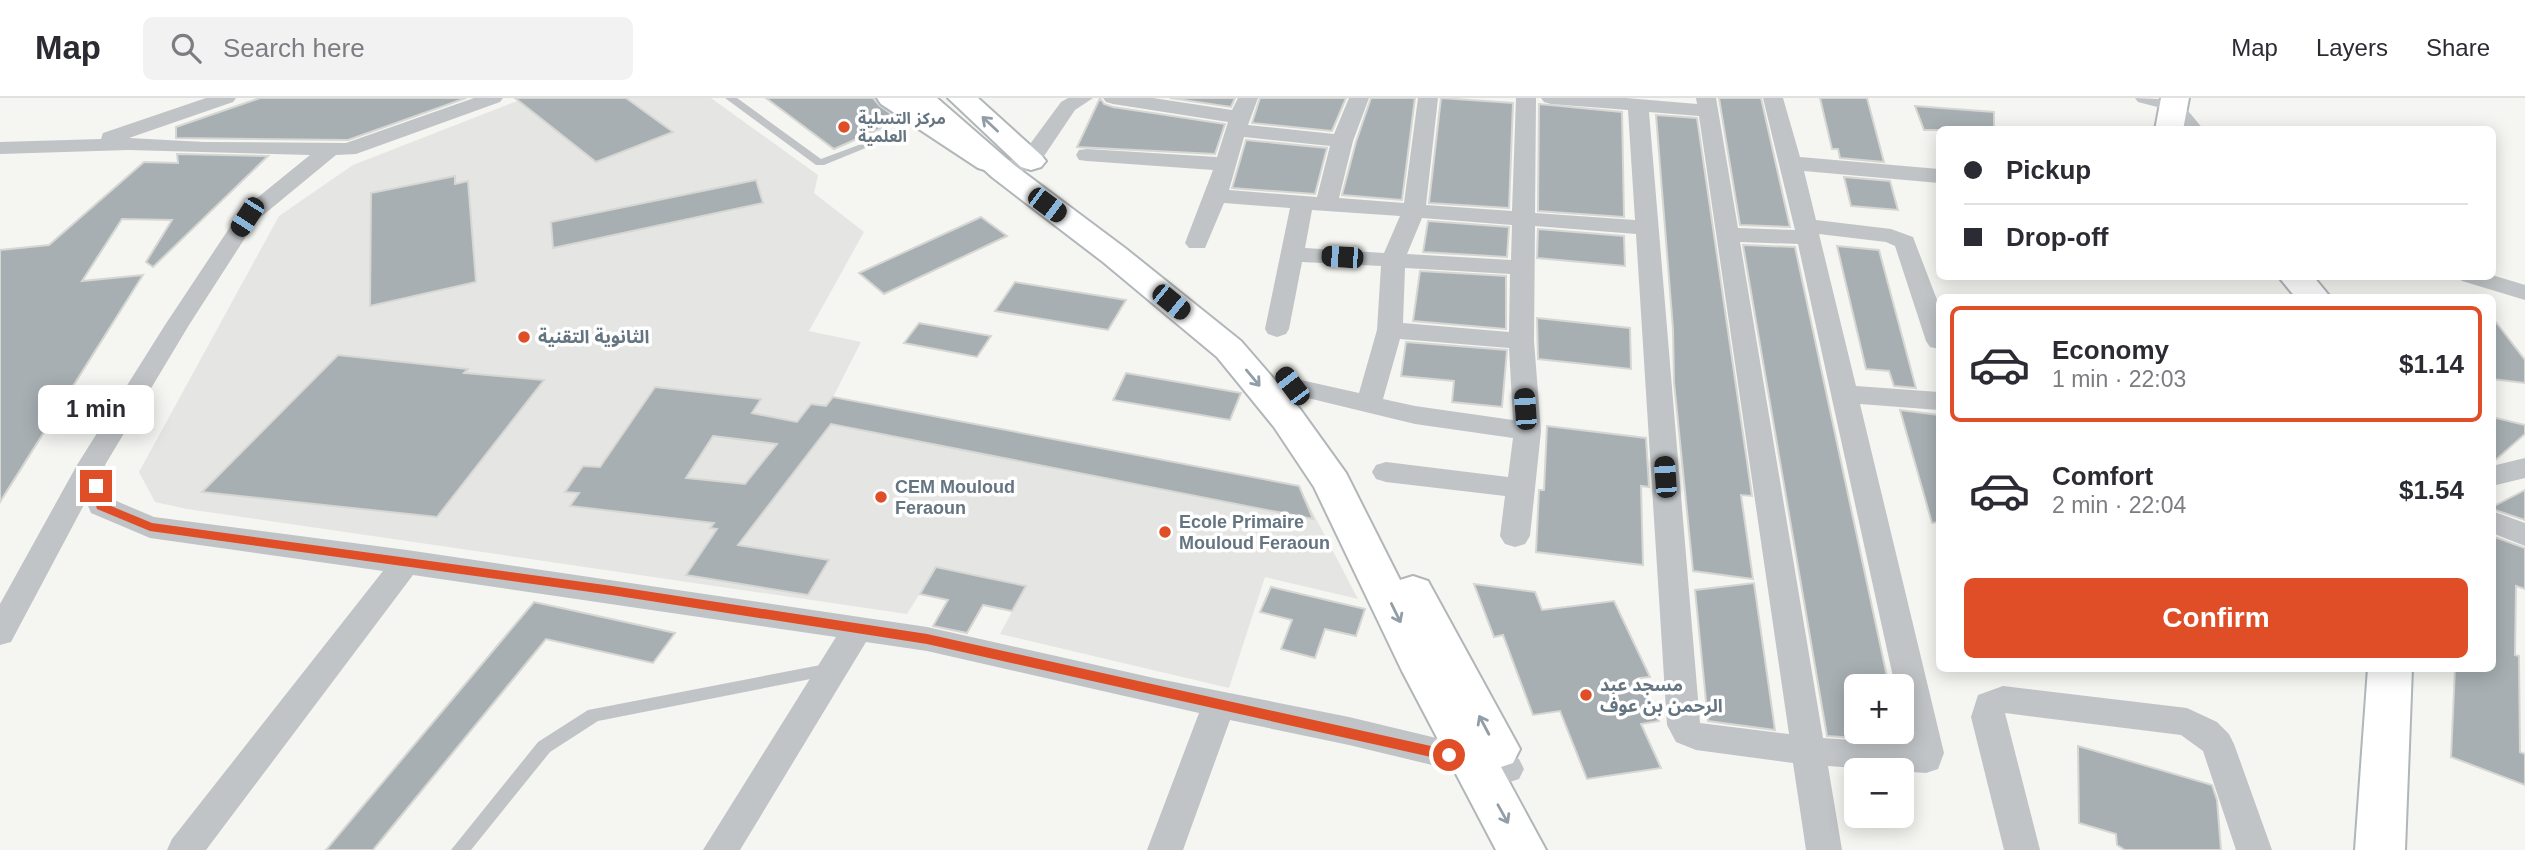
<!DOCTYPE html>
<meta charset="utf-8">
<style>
:root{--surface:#fff;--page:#f2f2f3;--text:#2b2b33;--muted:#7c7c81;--line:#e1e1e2;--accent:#df4e27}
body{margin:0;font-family:Arial,"Noto Sans Arabic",sans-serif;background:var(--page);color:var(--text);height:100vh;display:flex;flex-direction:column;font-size:26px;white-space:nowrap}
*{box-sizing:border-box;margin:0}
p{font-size:23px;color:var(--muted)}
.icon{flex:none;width:38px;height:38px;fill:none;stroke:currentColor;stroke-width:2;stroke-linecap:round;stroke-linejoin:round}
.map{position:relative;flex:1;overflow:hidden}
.drawer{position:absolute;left:1936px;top:196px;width:560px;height:378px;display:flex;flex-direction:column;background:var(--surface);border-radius:10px;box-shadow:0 4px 18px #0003}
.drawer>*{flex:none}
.guide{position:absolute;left:1936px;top:28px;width:560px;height:154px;border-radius:10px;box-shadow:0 4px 18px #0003;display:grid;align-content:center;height:154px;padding:0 28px;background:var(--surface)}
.tools{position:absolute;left:1844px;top:576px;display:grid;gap:14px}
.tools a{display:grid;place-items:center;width:70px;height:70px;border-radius:10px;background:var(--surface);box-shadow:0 4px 18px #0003;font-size:35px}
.end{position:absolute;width:32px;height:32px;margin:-16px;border:9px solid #df4e27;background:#fff;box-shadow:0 0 0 4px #fff}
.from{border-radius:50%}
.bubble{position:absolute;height:49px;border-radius:10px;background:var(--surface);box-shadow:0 4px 18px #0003;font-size:23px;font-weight:800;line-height:49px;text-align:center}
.car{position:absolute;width:21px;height:42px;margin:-21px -10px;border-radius:9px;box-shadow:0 0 5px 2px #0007;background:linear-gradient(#222 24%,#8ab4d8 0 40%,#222 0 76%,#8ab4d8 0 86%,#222 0)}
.guide b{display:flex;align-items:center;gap:24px;height:66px;font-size:26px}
.guide b+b{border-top:2px solid var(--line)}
.guide i{width:18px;height:18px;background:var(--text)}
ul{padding:12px 0 0;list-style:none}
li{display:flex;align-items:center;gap:21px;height:116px;margin:0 14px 10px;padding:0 14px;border:4px solid transparent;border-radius:10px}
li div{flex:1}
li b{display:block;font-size:26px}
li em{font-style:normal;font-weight:800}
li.active{border-color:var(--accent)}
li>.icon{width:63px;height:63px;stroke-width:1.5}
.primary-button{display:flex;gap:14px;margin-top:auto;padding:14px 28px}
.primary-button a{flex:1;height:80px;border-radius:10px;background:var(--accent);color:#fff;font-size:28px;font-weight:800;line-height:80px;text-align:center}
header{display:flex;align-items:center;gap:42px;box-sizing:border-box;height:98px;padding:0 35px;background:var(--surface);border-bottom:2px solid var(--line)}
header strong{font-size:33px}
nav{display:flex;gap:38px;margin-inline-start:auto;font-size:24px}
.search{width:490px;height:63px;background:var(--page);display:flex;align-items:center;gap:18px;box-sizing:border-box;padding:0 24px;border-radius:10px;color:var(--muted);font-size:26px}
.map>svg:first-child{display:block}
</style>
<header>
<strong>Map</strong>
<div class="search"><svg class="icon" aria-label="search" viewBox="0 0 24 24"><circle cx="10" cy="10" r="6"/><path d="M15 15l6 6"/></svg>Search here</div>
<nav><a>Map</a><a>Layers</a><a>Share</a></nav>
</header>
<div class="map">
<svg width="2525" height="752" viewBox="0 0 2525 752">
<rect width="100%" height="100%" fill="#f5f5f1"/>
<path fill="#e5e6e4" d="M 525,0 L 711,0 L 818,77 L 814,95 L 864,134 L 809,233 L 861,244 L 833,299 L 1299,388 L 1358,501 L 1265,479 L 1229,590 L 1000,536 L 1025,489 L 936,470 L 907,516 L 187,411 L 155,404 L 139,374 L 279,118 L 353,67 Z"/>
<path fill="#a7afb3" stroke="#d6d6d3" stroke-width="2" fill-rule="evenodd" d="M 260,0 L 466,0 L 348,42 L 176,40 L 176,29 Z
M 515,0 L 626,0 L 673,34 L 596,64 Z
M 766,0 L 873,0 L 880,8 L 900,22 L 834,51 Z
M 1100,0 L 1104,6 L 1113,9 L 1225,26 L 1215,56 L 1077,49 Z
M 1170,0 L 1235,0 L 1231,9 Z
M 1260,0 L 1346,0 L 1332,33 L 1252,25 Z
M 1371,0 L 1415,0 L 1402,102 L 1342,97 L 1356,44 Z
M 1441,0 L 1513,5 L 1509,110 L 1429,105 Z
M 1719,0 L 1761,0 L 1790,129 L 1740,127 Z
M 1820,0 L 1867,0 L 1884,64 L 1840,60 L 1838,51 L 1832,51 Z
M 1539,6 L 1622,14 L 1624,119 L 1538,113 Z
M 1915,8 L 1994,14 L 1994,32 L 1924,32 Z
M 1656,17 L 1697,20 L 1752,398 L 1741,397 L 1753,481 L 1693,473 L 1674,284 L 1673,231 Z
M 1246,42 L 1327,50 L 1315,96 L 1232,90 Z
M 177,56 L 268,58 L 153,169 L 146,164 L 172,122 L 122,121 L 82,183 L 143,177 L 0,404 L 0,152 L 49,147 L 144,64 L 178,65 Z
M 455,78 L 455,86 L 468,83 L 476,184 L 370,208 L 371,95 Z
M 1844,79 L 1890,83 L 1898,112 L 1851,108 Z
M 756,82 L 763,105 L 553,150 L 551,124 Z
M 981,119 L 1007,138 L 884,196 L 859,175 Z
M 1428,123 L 1509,129 L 1507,159 L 1423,154 Z
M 1538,131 L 1624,138 L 1625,168 L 1537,160 Z
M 1743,147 L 1795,149 L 1889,588 L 1857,588 L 1857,640 L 1827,638 Z
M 1837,148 L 1879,152 L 1916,290 L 1894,288 L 1889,273 L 1866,271 Z
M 1420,173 L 1506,178 L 1506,231 L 1413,223 Z
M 1015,184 L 1126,202 L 1108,232 L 995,213 Z
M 2492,219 L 2525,262 L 2525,285 L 2492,281 Z
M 1537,220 L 1630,230 L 1631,271 L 1538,261 Z
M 919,225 L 991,238 L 977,259 L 904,245 Z
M 1406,244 L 1507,252 L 1502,309 L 1452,304 L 1454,283 L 1401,278 Z
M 338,257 L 468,271 L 464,275 L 544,282 L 437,419 L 202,394 Z
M 1126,275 L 1241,295 L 1230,322 L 1113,302 Z
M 655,289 L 761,301 L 752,315 L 797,324 L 811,306 L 826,308 L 833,299 L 1299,388 L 1313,421 L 831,326 L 738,447 L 829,462 L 808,497 L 686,477 L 717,431 L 710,430 L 714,425 L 570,408 L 579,395 L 565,394 L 583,368 L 600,369 ZM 713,338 L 777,346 L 745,386 L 686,380 Z
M 1900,312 L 1939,317 L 1939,424 L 1932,425 Z
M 2492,319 L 2525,327 L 2525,336 L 2492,365 Z
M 1547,328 L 1646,340 L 1649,389 L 1641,388 L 1643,467 L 1536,454 L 1539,392 L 1544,392 Z
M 2525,392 L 2525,422 L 2492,411 L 2492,409 Z
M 2492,438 L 2525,450 L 2525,491 L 2516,488 L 2515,557 L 2519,558 L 2520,654 L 2525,656 L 2525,687 L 2451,659 L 2455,570 L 2492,570 Z
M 936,469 L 983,479 L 1026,488 L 1012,513 L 983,507 L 967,535 L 933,528 L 948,502 L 920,496 Z
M 1754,485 L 1775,632 L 1708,623 L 1695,492 Z
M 1474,486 L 1535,494 L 1542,512 L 1614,503 L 1650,579 L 1639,580 L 1659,623 L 1641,626 L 1661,670 L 1587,681 L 1560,613 L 1533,617 L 1503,537 L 1494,539 Z
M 1271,489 L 1365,511 L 1356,538 L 1325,531 L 1315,560 L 1281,551 L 1292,522 L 1260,514 Z
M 534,504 L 675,535 L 653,565 L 546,541 L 373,752 L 326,752 Z
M 2078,648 L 2212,687 L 2217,702 L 2221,752 L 2125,752 L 2117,747 L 2116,736 L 2079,725 Z"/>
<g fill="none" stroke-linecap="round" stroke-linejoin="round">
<defs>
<path id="secondary" d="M 877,0 L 910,0 L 998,58 L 1003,64 L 998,70 L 988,73 L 978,70 L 881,6 Z
M 2161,0 L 2189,0 L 2183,32 L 2155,32 Z
M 2278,178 L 2313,178 L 2331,200 L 2296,200 Z
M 2368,570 L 2412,570 L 2405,752 L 2355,752 Z"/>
<path id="primary" d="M 906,0 L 937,0 L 1014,67 L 1125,150 L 1241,243 L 1300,311 L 1346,375 L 1400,482 L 1413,478 L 1428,483 L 1520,651 L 1513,665 L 1501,669 L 1546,752 L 1496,752 L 1402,573 L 1314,389 L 1274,329 L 1217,259 L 1103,164 L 992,79 Z
M 948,0 L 978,0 L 1041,57 L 1046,63 L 1041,69 L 1031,72 L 1021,69 Z"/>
</defs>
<use href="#secondary" stroke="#b0b6ba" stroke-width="4"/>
<use href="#primary" stroke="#b1b6b9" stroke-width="4"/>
<path fill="#c0c4c7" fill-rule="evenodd" d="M 725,0 L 737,0 L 821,61 L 864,45 L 872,45 L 873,47 L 824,67 L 816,67 Z
M 831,565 L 837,566 L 839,571 L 837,576 L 831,577 L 598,623 L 550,654 L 471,752 L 451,752 L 538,644 L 588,612 Z"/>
<path fill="#c0c4c7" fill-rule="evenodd" d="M 206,0 L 236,0 L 233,4 L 129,40 L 204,44 L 346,45 L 474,0 L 503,0 L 500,4 L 356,56 L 336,57 L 256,123 L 189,227 L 105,367 L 114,402 L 154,419 L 407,452 L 927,529 L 1154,580 L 1349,619 L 1507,657 L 1519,661 L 1524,671 L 1519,681 L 1507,685 L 1349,647 L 1230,622 L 1183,752 L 1147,752 L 1199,615 L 927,553 L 866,544 L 740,752 L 703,752 L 836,539 L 413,477 L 206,752 L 167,752 L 172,741 L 383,473 L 150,440 L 91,415 L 86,403 L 11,544 L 0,547 L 0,506 L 77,367 L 165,227 L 240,114 L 310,57 L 129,52 L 0,56 L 0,44 L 101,41 L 103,35 Z
M 1068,0 L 1093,0 L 1075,12 L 1038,67 L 1011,78 L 995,78 L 992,73 L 995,68 L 1022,57 L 1061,4 Z
M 1103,0 L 1153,0 L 1232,12 L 1238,0 L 1258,0 L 1248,27 L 1334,36 L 1349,0 L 1369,0 L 1353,43 L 1339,100 L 1404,105 L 1418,0 L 1438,0 L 1426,107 L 1512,113 L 1516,0 L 1536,0 L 1535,115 L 1635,122 L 1628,12 L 1551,6 L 1544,4 L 1541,0 L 1626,0 L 1697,6 L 1696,0 L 1716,0 L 1738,130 L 1795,132 L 1763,0 L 1783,0 L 1800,59 L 1939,71 L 1939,85 L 1804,73 L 1816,122 L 1891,131 L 1913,139 L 1939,207 L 1939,251 L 1930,249 L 1926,243 L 1895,148 L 1886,144 L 1819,136 L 1856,288 L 1939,294 L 1939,312 L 1860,306 L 1944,655 L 1938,671 L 1926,675 L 1828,668 L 1842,752 L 1806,752 L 1793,665 L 1696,652 L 1676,644 L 1667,627 L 1636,136 L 1535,128 L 1534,243 L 1541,333 L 1530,438 L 1525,446 L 1515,449 L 1505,446 L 1500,438 L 1505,398 L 1386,384 L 1376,381 L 1372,374 L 1376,367 L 1386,364 L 1508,379 L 1513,340 L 1415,326 L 1283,294 L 1279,288 L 1283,282 L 1292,280 L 1359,295 L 1377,232 L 1381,168 L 1302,164 L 1289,231 L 1286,236 L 1277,239 L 1268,236 L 1265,231 L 1290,110 L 1224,105 L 1205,150 L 1189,150 L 1185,145 L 1213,72 L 1087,63 L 1079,62 L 1076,57 L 1079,52 L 1087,51 L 1217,59 L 1228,24 L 1113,6 L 1106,4 ZM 1649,14 L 1699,18 L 1789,636 L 1700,625 ZM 1244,39 L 1330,48 L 1317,99 L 1229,92 ZM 1312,112 L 1400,118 L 1384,155 L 1305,150 ZM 1422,120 L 1512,127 L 1511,162 L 1407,156 ZM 1740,144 L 1798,146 L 1895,588 L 1902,588 L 1902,619 L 1908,646 L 1823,640 ZM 1405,170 L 1510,176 L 1509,234 L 1403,225 ZM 1400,241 L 1509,250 L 1513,322 L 1415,308 L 1383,301 Z
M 2135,0 L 2179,2 L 2204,32 L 2183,32 L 2165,11 L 2138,4 Z
M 2492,177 L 2525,187 L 2525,202 L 2462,183 L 2458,178 Z
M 2525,360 L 2525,380 L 2492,388 L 2492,368 Z
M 2492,413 L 2525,425 L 2525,448 L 2492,435 Z
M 2003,588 L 2187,610 L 2217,624 L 2229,636 L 2234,646 L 2272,752 L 2236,752 L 2203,653 L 2181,637 L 2005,615 L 2040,752 L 2004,752 L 1971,619 L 1978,597 Z"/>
<use href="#secondary" fill="#fff" fill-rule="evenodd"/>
<use href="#primary" fill="#fff" fill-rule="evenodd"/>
</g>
<defs><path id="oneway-shaft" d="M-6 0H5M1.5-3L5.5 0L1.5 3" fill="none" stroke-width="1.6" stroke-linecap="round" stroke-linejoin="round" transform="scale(1.75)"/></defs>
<g stroke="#929ea7">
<use href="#oneway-shaft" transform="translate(990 26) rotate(-137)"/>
<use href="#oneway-shaft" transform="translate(1253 280) rotate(50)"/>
<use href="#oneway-shaft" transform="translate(1396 515) rotate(64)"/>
<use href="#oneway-shaft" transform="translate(1484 627) rotate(-118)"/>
<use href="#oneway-shaft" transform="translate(1503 716) rotate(61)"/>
</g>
<path fill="#df4e27" d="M 96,384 L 102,388 L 106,406 L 152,425 L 612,488 L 927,536 L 1449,652 L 1456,657 L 1449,663 L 927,546 L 612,497 L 150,433 L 97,411 L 90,388 Z"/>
<g fill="#df4e27" stroke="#fff" stroke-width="2.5">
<circle cx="844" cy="29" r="7"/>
<circle cx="524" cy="239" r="7"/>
<circle cx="881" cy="399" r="7"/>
<circle cx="1165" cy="434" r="7"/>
<circle cx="1586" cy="597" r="7"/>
</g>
<g text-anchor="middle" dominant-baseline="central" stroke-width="7" stroke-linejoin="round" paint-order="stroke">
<g font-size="16" font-weight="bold" fill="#647581" stroke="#fff" text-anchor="start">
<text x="858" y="20">مركز التسلية<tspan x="858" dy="18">العلمية</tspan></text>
</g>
<g font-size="18" font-weight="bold" fill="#647581" stroke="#fff" text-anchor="start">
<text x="538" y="239">الثانوية التقنية</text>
<text x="895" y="389">CEM Mouloud<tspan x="895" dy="21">Feraoun</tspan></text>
<text x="1179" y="424">Ecole Primaire<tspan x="1179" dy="21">Mouloud Feraoun</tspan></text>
<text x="1600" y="587">مسجد عبد<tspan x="1600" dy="21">الرحمن بن عوف</tspan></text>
</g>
</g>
</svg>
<div class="tools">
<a>+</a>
<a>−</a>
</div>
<i class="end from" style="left:1449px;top:657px"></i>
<i class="end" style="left:96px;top:388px"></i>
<div class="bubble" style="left:38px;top:287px;width:116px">1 min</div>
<i class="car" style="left:1047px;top:107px;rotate:127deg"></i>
<i class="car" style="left:247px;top:119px;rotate:213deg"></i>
<i class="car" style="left:1342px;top:159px;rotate:274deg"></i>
<i class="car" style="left:1171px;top:204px;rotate:129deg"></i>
<i class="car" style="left:1292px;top:288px;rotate:323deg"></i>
<i class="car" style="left:1525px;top:311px;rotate:356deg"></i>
<i class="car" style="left:1665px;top:379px;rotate:356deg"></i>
<div class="guide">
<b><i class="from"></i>Pickup</b>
<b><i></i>Drop-off</b>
</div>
<section class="drawer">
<ul>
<li class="active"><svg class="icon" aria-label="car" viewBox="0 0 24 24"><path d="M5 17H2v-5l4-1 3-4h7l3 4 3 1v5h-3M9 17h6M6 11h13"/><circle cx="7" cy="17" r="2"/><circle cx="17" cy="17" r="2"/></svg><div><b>Economy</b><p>1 min · 22:03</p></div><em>$1.14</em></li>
<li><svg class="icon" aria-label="car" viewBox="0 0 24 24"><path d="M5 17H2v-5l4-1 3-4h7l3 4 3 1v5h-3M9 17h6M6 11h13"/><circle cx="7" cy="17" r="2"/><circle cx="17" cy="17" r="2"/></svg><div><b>Comfort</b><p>2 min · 22:04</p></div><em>$1.54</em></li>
</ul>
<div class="primary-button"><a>Confirm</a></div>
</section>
</div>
